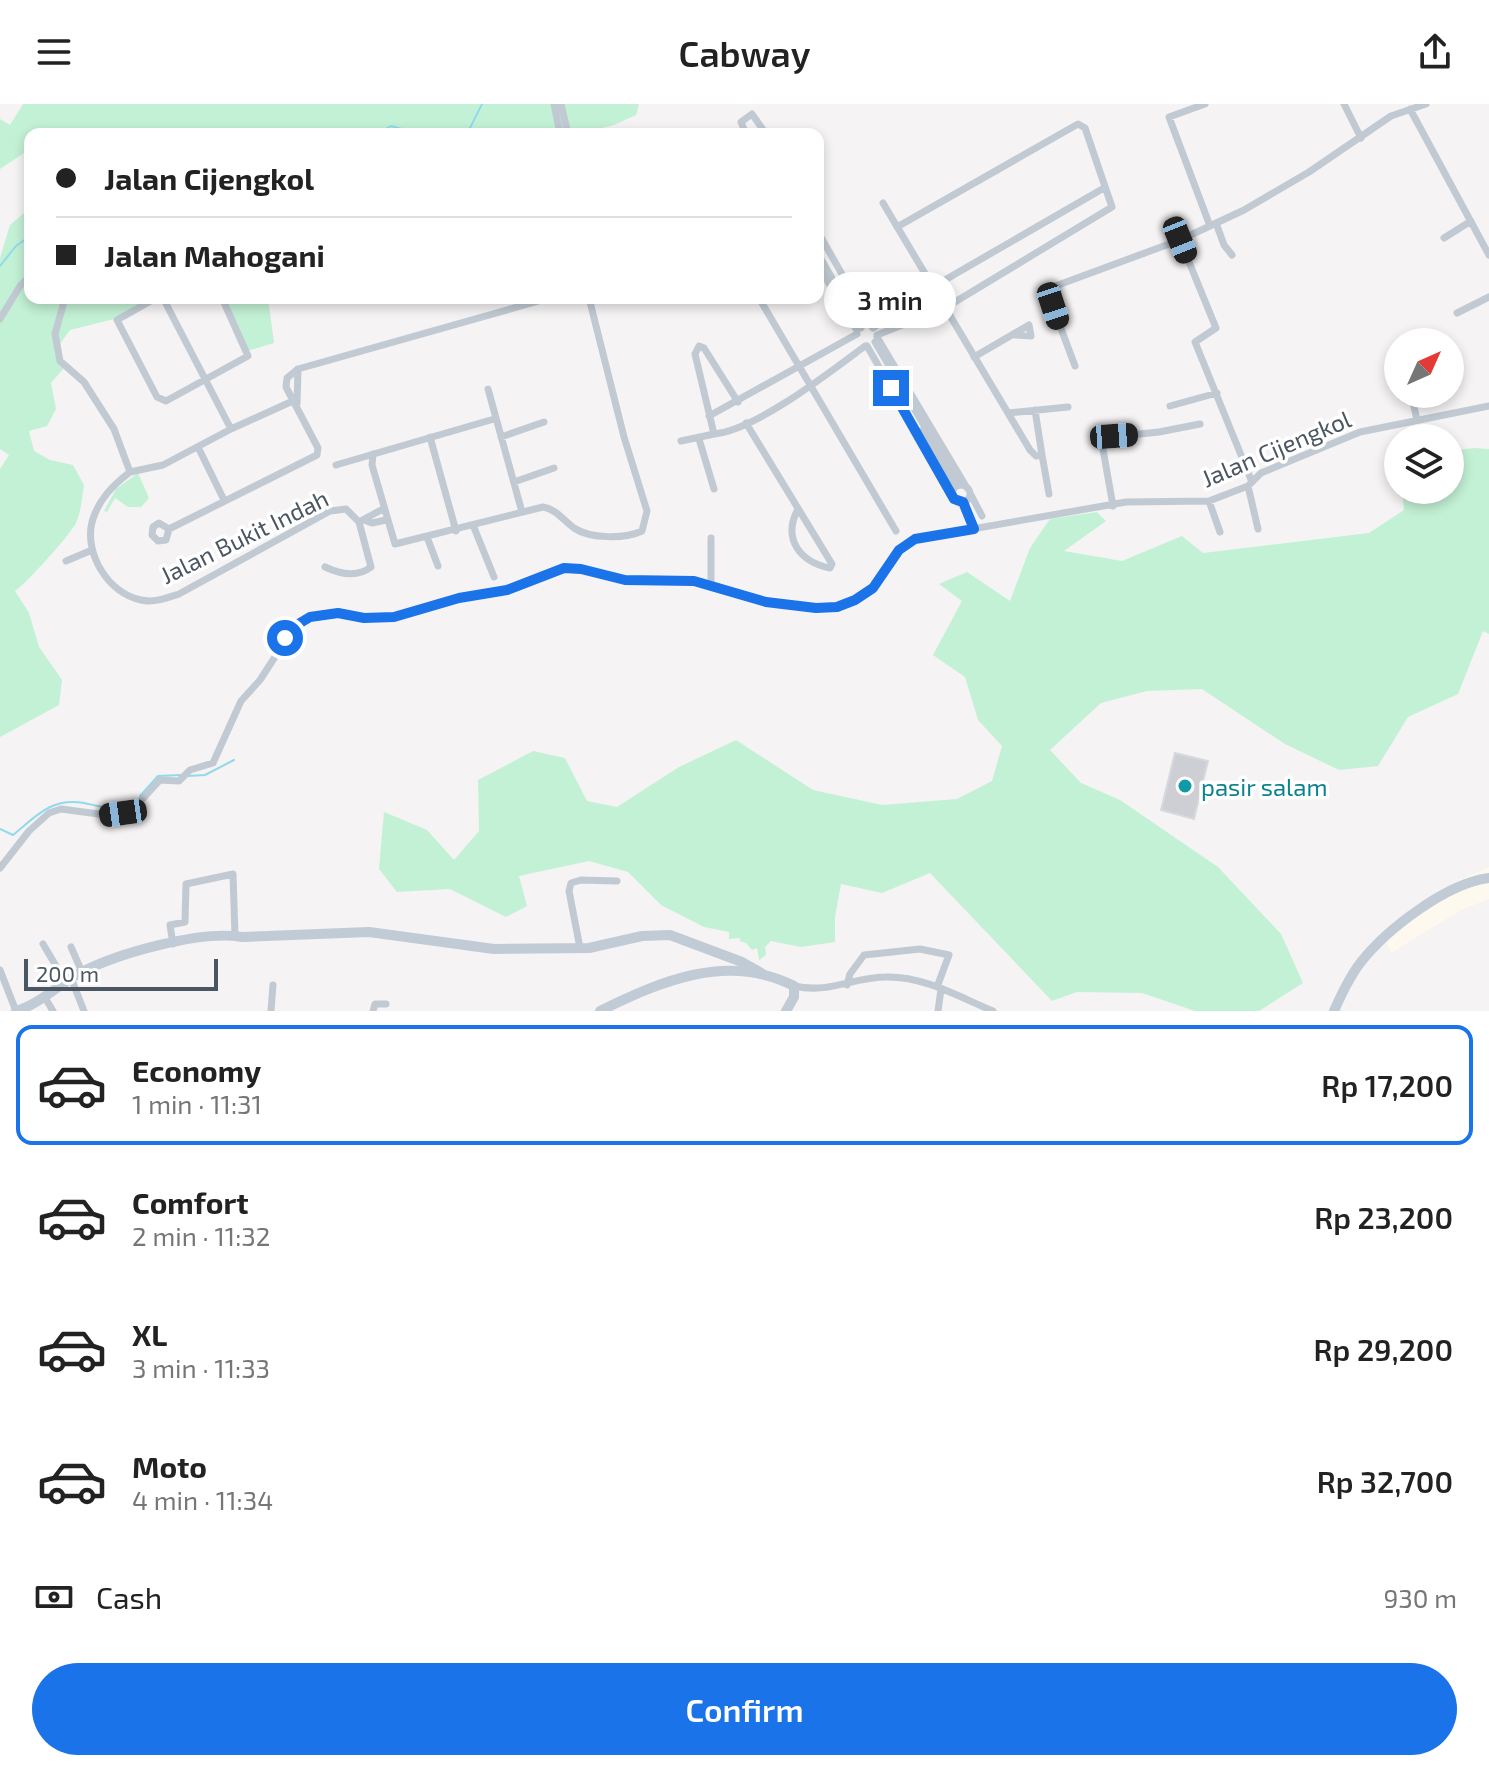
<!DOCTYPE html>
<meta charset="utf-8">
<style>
:root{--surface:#fff;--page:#f6f6f6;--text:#222;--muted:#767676;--line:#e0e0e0;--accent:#1a73e8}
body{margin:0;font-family:"Exo 2",sans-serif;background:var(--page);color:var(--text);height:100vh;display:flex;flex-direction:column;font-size:30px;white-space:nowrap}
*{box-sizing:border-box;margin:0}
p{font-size:26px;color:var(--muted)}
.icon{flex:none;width:44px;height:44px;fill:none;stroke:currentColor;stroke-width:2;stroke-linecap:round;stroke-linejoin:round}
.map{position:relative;height:907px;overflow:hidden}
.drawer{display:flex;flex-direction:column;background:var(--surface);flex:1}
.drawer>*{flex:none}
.guide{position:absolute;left:24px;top:24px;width:800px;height:176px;border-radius:16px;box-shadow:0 4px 12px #0003;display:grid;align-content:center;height:176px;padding:0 32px;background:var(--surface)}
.needle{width:52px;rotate:45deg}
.buttons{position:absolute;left:1384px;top:224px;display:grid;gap:16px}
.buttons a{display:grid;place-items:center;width:80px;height:80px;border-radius:50%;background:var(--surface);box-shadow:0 4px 12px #0003;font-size:40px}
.scale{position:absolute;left:24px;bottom:20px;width:194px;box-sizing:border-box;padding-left:8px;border:4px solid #4a5661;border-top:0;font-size:22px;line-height:28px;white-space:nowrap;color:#4a5661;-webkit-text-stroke:6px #fff;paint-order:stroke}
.end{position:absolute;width:36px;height:36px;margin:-18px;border:10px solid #1a73e8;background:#fff;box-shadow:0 0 0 4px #fff}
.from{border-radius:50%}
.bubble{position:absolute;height:56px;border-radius:28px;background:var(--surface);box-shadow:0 4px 12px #0003;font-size:26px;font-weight:600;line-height:56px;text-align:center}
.car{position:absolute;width:24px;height:48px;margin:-24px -12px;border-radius:10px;box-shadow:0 0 6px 2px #0007;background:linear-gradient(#222 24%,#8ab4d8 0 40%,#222 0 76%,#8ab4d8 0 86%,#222 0)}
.guide b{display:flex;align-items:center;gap:28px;height:76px;font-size:30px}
.guide b+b{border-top:2px solid var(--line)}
.guide i{width:20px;height:20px;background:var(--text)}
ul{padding:14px 0 0;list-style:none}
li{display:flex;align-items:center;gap:24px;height:120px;margin:0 16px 12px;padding:0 16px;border:4px solid transparent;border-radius:16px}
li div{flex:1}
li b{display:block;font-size:30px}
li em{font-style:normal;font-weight:600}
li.on{border-color:var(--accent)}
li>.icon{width:72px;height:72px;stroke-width:1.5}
.pay{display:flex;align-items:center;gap:20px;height:88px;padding:0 32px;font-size:30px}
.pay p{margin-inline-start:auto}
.cta{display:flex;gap:16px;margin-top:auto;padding:16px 32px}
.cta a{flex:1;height:92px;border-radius:48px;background:var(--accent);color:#fff;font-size:32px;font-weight:600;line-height:92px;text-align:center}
header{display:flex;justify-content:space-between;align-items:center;height:104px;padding:0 32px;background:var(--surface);font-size:36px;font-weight:600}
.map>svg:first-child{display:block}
</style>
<header><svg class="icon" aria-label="menu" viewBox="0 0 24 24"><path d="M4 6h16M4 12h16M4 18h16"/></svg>Cabway<svg class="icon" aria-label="share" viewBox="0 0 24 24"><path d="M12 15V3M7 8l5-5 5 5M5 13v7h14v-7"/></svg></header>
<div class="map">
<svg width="1489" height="907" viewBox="0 0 1489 907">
<rect width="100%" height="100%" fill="#f5f3f3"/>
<path fill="#fdf9ef" d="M 1489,763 L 1489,795 L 1463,805 L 1391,849 L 1384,833 L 1455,778 Z"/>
<path fill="#c3f1d5" d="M 23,0 L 639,0 L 636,11 L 614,21 L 578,30 L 30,30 L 30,45 L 0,65 L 0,15 L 10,21 Z
M 30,104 L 30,194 L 157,194 L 114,215 L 70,226 L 54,248 L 63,265 L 51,279 L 56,305 L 47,322 L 29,327 L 34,347 L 50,356 L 73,361 L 84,381 C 82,393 81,408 76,419 C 71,430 25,481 15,487 L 29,509 L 39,543 L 62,576 L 59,601 L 0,633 L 0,365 L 9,351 L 0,345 L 0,154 L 10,121 Z
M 221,194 L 268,194 L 274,239 L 247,247 Z
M 1474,344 L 1489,345 L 1489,530 L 1483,527 L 1458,590 L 1408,613 L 1378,662 L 1339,666 L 1285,640 L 1202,585 L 1147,587 L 1101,599 L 1050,646 L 1081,679 L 1120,696 L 1218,763 L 1281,830 L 1303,879 L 1259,907 L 1195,907 L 1142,889 L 1077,888 L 1052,897 L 930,769 L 882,789 L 841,780 L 835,813 L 835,838 L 801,843 L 771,837 L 765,843 L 766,851 L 759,856 L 757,844 L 752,846 L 746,839 L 740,837 L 740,834 L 729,835 L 729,828 L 704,823 L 661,801 L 628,768 L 589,757 L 519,772 L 527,802 L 506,813 L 450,785 L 397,788 L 379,765 L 384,708 L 427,726 L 454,756 L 479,727 L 478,676 L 533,647 L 565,654 L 587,697 L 617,703 L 679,663 L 736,636 L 813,686 L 882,701 L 957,695 L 992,677 L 1002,642 L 978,616 L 965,573 L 933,551 L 962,497 L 939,480 L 967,468 L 1010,497 L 1030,444 L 1050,415 L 1097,408 L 1106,417 L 1064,447 L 1122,457 L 1182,432 L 1203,449 L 1369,429 L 1404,406 L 1402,386 L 1450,386 L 1450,347 Z
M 138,369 L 149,394 L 141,403 L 128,403 L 115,394 L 107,408 L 104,407 L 116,385 Z"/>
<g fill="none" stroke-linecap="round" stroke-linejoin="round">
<path stroke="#90daee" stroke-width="2" d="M 377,30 L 391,22 L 419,30
M 467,30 L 482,0
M 0,162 L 16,142 L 30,132
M 187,672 L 205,671 L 234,656
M 140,692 L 158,672 L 181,671
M 0,725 L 13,731 C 36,712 52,693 84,699 C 99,702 111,706 127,703"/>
</g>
<path fill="#cdcfd5" stroke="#d7d9de" stroke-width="2" d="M 1175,649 L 1208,657 L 1194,715 L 1161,706 Z"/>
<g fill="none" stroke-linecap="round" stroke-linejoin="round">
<path stroke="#c1cad2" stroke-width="7" d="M 554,0 L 560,30
M 561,0 L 568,30
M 1205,0 L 1169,13 L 1210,122
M 1344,0 L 1361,34
M 1410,5 L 1489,151
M 746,30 L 741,18 L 752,10 L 766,30
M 883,99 L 1030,346 L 1036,352 L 1042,351 L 1049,390
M 1216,119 L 1224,141 L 1232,151
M 818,128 L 872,223
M 1444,134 L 1471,117
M 818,150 L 861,224
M 818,161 L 856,225
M 65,194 L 55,230 L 60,257 L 84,278 L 114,325 L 130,368
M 156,194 L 117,216 L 157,293 L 166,297 L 248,252 L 222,194
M 163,194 L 231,325
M 759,194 L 896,427
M 1457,209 L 1489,193
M 0,215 L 20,182 L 30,172
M 873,224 L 931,184 L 1104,84
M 877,231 L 945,204 L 1112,103 L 1085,24 L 1078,20 L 897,123
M 877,233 L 967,384
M 875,238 L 959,381
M 867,242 L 953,391
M 974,253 L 1029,221 L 1031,232 L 1015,231
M 1075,262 L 1050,195 L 1050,184 L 1180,136
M 488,285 L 522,408
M 1412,294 L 1417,316
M 738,298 L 704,244 L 699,242 L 695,250 L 714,330 C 756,326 830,268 865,242
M 297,300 L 298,265
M 1170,302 L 1217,289
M 1035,306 L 1042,351
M 1008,309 L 1068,303
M 709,312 L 857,230
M 746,319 L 832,460 L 830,464 C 800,458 782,435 798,405
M 921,327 L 954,384
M 430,333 L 456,427
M 501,333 L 544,318
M 699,335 L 714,385
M 681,337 L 714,330
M 198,343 L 224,396
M 373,350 L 372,361 L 395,440 L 543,403 C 556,405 563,416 574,424 C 590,435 625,435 642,427 L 647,407 L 624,333 L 589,194
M 336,361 L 494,315
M 130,368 C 113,381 98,396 92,418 C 84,450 109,490 141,496 C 154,499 167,494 179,490 L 330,407 L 346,405 L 359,418 L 371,463 C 357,474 340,470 325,463
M 130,368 L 163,361 L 231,325 L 295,296
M 514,378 L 554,364
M 1252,378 L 1195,238 L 1216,224 L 1180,136 L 1244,106 L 1309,68 L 1391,12 L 1426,0
M952 390a9 9 0 1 1 18 0a9 9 0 1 1-18 0Z
M 1248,382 L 1258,425
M 970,389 L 982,412
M 1209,397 L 1220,428
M 963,398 L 974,425
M 1113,402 L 1101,334 L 1159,328 L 1200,320
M 364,416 L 372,419 L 386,416
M 359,418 L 383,405
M 473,421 L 494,473
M 169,425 L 159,419 L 153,423 L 152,431 L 158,437 L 166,436 L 169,425 L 317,351 L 318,344 L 286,283 L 287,274 L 298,265 L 549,194
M 427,433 L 438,462
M 66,457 L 92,446
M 711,481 L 711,434
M 0,764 L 29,727 L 49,709 L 61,705 L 106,711 L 123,709 L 137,701 L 160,676 L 179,677 L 190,666 L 213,659 L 241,597 L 260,576 L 295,522 L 310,513 L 338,509 L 364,514 L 394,513 L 459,494 L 507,486 L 564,464 L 581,465 L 625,476 L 694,477 L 766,498 L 816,504 L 837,503 L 855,496 L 873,484 L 899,446 L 915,435 L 1126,398 L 1209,397 L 1248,382 L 1261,369 L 1360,328 L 1489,302
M 43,840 L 65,877
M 173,840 L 170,821 L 185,818 L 186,780 L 233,770 L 235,832
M 71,843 L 82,868
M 580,844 L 569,787 L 571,779 L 581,776 L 617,777
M 0,866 L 16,907
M 71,874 L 84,907
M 847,881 L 850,870 L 864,851 L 920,845 L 949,851 L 937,883
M 794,882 C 830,890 853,873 886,873 C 924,872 959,893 993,907
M 44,892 L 53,907
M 271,907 L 273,881
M 373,907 L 375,900 L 386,900
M 938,907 L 941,885"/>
<path stroke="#c1cbd6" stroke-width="10" d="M 16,907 C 40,900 59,880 80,869 C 118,849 201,826 242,833 L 369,828 L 494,845 L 589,844 L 642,832 L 670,831 L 742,858 L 763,870
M 600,907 C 661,877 728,848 794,882 L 794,893 L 786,907
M 1334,907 C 1341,891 1350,872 1361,858 C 1387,825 1447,779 1489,774"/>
</g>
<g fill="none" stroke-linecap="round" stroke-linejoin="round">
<path stroke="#1a73e8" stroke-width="10" d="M 285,534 L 295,522 L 310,513 L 338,509 L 364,514 L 394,513 L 459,494 L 507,486 L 564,464 L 581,465 L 625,476 L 694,477 L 766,498 L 816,504 L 837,503 L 855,496 L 873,484 L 899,446 L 915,435 L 974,425 L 963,398 L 954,395 L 891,284"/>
</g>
<circle fill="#0f9aa8" stroke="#fff" stroke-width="3" cx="1185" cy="682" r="8"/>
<g text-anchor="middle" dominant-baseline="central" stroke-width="7" stroke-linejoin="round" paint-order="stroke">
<g font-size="24" fill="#4a5661" stroke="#fff">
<text transform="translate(1276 344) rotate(-23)">Jalan Cijengkol</text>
<text transform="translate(244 432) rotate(-26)">Jalan Bukit Indah</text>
</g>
<g font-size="24" fill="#0d838f" stroke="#fff" text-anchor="start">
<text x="1201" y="682">pasir salam</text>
</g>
</g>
</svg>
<div class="buttons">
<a><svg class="needle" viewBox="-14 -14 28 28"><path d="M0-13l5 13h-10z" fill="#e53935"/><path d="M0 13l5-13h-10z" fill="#767676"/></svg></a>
<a><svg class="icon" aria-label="layers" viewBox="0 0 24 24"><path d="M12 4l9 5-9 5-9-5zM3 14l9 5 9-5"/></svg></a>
</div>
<div class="scale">200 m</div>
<i class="end from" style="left:285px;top:534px"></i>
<i class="end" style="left:891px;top:284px"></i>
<div class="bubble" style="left:824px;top:168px;width:132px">3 min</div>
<i class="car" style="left:1180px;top:136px;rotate:158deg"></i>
<i class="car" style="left:1053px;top:202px;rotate:162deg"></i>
<i class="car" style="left:1114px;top:332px;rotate:86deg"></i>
<i class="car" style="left:123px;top:709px;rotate:262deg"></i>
<div class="guide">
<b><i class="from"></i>Jalan Cijengkol</b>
<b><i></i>Jalan Mahogani</b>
</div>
</div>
<section class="drawer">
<ul>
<li class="on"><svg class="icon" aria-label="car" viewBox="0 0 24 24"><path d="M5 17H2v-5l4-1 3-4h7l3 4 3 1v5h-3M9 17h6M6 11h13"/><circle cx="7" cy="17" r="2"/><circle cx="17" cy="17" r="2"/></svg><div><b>Economy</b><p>1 min · 11:31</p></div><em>Rp 17,200</em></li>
<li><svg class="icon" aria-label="car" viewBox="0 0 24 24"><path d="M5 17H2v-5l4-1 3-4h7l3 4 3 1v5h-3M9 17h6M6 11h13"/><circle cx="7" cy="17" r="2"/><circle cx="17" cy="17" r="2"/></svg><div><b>Comfort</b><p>2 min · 11:32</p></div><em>Rp 23,200</em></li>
<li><svg class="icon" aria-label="car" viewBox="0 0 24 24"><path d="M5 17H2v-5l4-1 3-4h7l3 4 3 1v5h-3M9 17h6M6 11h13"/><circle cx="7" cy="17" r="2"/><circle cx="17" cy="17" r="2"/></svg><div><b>XL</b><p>3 min · 11:33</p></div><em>Rp 29,200</em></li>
<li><svg class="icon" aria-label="car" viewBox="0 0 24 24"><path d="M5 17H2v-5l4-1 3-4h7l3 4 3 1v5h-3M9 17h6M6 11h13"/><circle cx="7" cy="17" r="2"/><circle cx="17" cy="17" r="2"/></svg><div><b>Moto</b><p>4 min · 11:34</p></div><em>Rp 32,700</em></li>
</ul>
<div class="pay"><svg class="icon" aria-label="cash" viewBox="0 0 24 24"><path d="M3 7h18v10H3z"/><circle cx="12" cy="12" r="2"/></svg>Cash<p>930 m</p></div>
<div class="cta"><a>Confirm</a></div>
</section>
